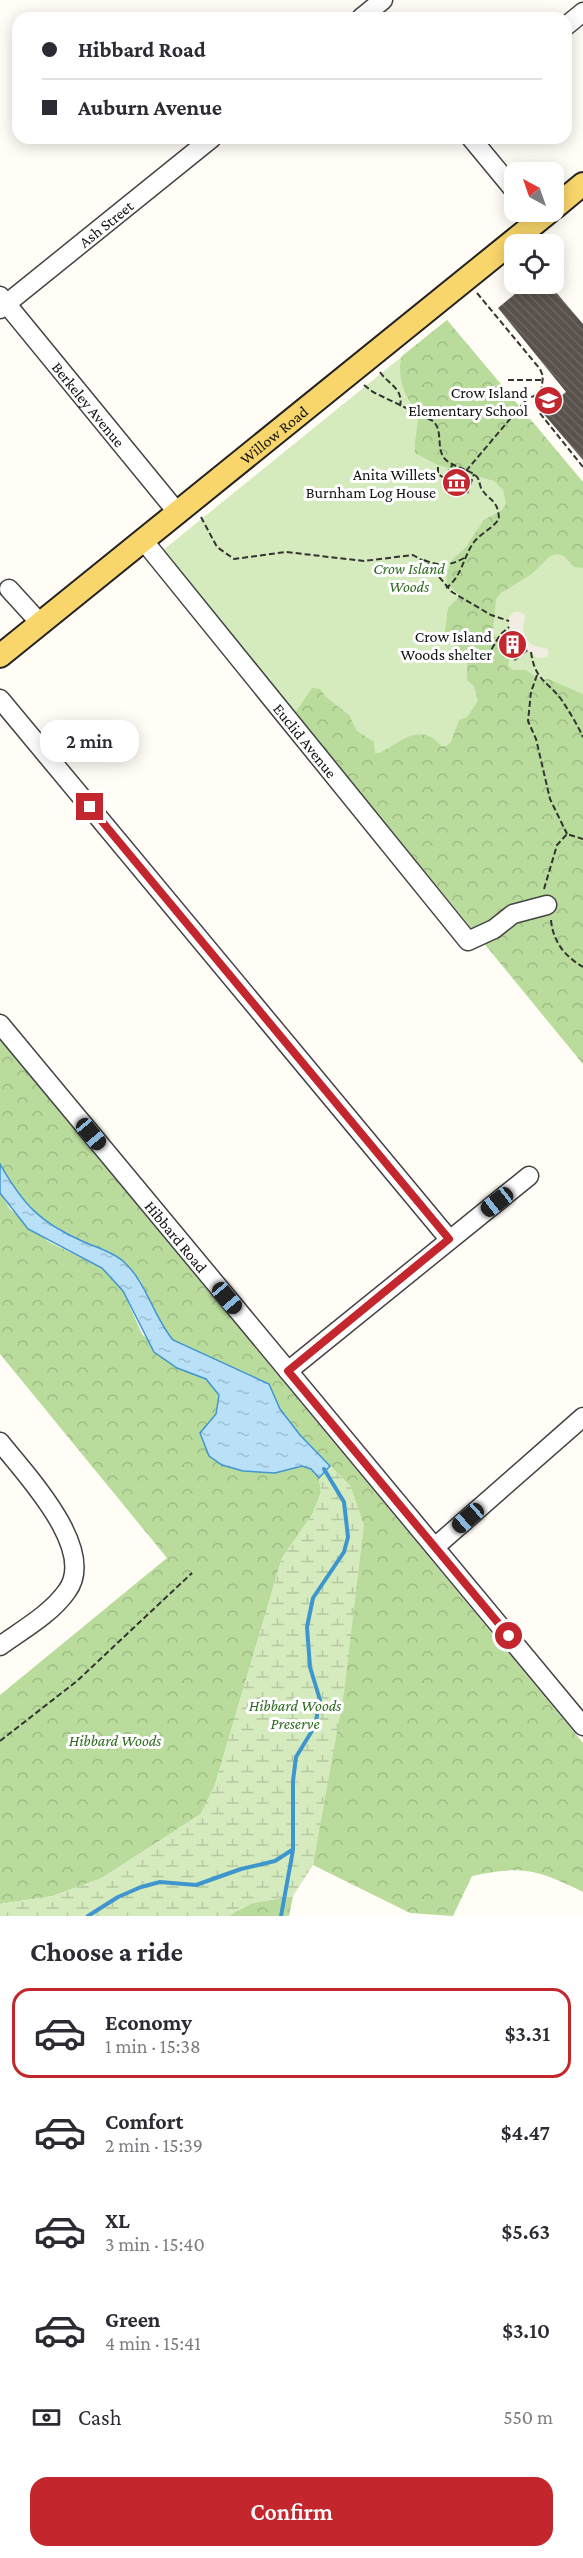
<!DOCTYPE html>
<meta charset="utf-8">
<style>
:root{--surface:#fff;--page:#f2f2f3;--text:#2b2b33;--muted:#7c7c81;--line:#e1e1e2;--accent:#c4262e}
body{margin:0;font-family:"Crimson Pro",serif;background:var(--page);color:var(--text);height:100vh;display:flex;flex-direction:column;font-size:22px;white-space:nowrap}
*{box-sizing:border-box;margin:0}
p{font-size:20px;color:var(--muted)}
.icon{flex:none;width:33px;height:33px;fill:none;stroke:currentColor;stroke-width:2;stroke-linecap:round;stroke-linejoin:round}
.map{position:relative;height:1916px;overflow:hidden}
.drawer{display:flex;flex-direction:column;background:var(--surface);flex:1}
.drawer>*{flex:none}
.guide{position:absolute;left:12px;top:12px;width:560px;height:132px;border-radius:18px;box-shadow:0 3px 15px #0003;display:grid;align-content:center;height:132px;padding:0 30px;background:var(--surface)}
.needle{width:39px;rotate:320deg}
.tools{position:absolute;left:504px;top:162px;display:grid;gap:12px}
.tools a{display:grid;place-items:center;width:60px;height:60px;border-radius:12px;background:var(--surface);box-shadow:0 3px 15px #0003;font-size:30px}
.end{position:absolute;width:27px;height:27px;margin:-14px;border:8px solid #c4262e;background:#fff;box-shadow:0 0 0 3px #fff}
.from{border-radius:50%}
.bubble{position:absolute;height:42px;border-radius:18px;background:var(--surface);box-shadow:0 3px 15px #0003;font-size:20px;font-weight:600;line-height:42px;text-align:center}
.car{position:absolute;width:18px;height:36px;margin:-18px -9px;border-radius:8px;box-shadow:0 0 4px 2px #0007;background:linear-gradient(#222 24%,#8ab4d8 0 40%,#222 0 76%,#8ab4d8 0 86%,#222 0)}
.guide b{display:flex;align-items:center;gap:21px;height:57px;font-size:22px}
.guide b+b{border-top:2px solid var(--line)}
.guide i{width:15px;height:15px;background:var(--text)}
ul{padding:0;list-style:none}
li{display:flex;align-items:center;gap:18px;height:90px;margin:0 12px 9px;padding:0 18px;border:3px solid transparent;border-radius:18px}
li div{flex:1}
li b{display:block;font-size:22px}
li em{font-style:normal;font-weight:600}
li.on{border-color:var(--accent)}
li>.icon{width:54px;height:54px;stroke-width:1.5}
h2{padding:0 30px;font-size:27px;line-height:72px}
.pay{display:flex;align-items:center;gap:15px;height:66px;padding:0 30px;font-size:22px}
.pay p{margin-inline-start:auto}
.button{display:flex;gap:12px;margin-top:auto;padding:12px 30px}
.button a{flex:1;height:69px;border-radius:18px;background:var(--accent);color:#fff;font-size:24px;font-weight:600;line-height:69px;text-align:center}
.map>svg:first-child{display:block}
</style>
<div class="map">
<svg width="583" height="1916" viewBox="0 0 583 1916">
<defs>
<pattern id="forest-crowns" width="20" height="18" patternUnits="userSpaceOnUse" patternTransform="scale(1.5)"><rect width="20" height="18" fill="#b9dc9c"/><path d="M2 6a3 3 0 1 1 6 0M12 15a3 3 0 1 1 6 0" fill="none" stroke="#9ebc85"/></pattern>
<pattern id="wetland-marsh" width="20" height="14" patternUnits="userSpaceOnUse" patternTransform="scale(1.5)"><rect width="20" height="14" fill="#d5ebbd"/><path d="M1 5h8M5 5V1M11 12h8M15 12V8" fill="none" stroke="#b6c8a1"/></pattern>
<pattern id="water-ripples" width="26" height="14" patternUnits="userSpaceOnUse" patternTransform="scale(1.5)"><rect width="26" height="14" fill="#b9e0f7"/><path d="M2 4q2-2 4 0t4 0M15 11q2-2 4 0t4 0" fill="none" stroke="#9ebfd3"/></pattern>
<pattern id="building-back-hatch" width="6" height="6" patternUnits="userSpaceOnUse" patternTransform="scale(1.5)"><rect width="6" height="6" fill="#5a524d"/><path d="M-1 5l2 2M0 0l6 6M5-1l2 2" fill="none" stroke="#6d6662"/></pattern>
</defs>
<rect width="100%" height="100%" fill="#fffdf5"/>
<path fill="#d5ebbd" d="M 447,320 L 583,482 L 583,1064 L 162,551 Z"/>
<path fill="url(#forest-crowns)" d="M 447,320 L 583,482 L 583,568 L 574,567 L 564,556 L 557,554 L 550,556 L 533,573 L 501,593 L 496,599 L 493,633 L 510,655 L 508,666 L 513,670 L 526,670 L 540,680 L 548,679 L 583,694 L 583,1064 L 295,713 L 312,688 L 320,689 L 326,697 L 349,715 L 357,731 L 374,742 L 375,753 L 379,753 C 399,744 420,720 441,746 L 446,746 L 451,742 L 459,720 L 467,717 L 478,701 L 474,686 L 467,680 L 467,657 L 449,641 L 445,631 L 448,608 L 460,596 L 447,583 L 446,574 L 452,560 L 465,548 L 484,520 L 502,510 L 506,504 L 503,490 L 494,481 L 438,465 L 415,453 C 414,438 419,426 418,411 C 404,399 396,374 402,356 Z
M 0,1040 L 583,1743 L 583,1892 C 538,1870 522,1865 472,1876 L 453,1916 L 410,1913 L 313,1865 L 351,1487 L 300,1435 L 280,1409 L 269,1384 L 173,1340 L 163,1328 L 140,1280 L 30,1210 L 9,1181 L 0,1164 Z
M 0,1193 L 10,1209 L 49,1242 L 102,1268 L 123,1291 L 142,1334 L 177,1368 L 206,1379 L 219,1395 L 216,1414 L 200,1433 L 292,1469 L 302,1466 L 311,1469 L 319,1478 L 321,1493 L 312,1515 L 282,1558 L 215,1785 L 201,1814 L 102,1878 L 53,1896 L 0,1904 L 0,1695 L 167,1558 L 0,1354 Z
M 293,1896 L 289,1916 L 228,1916 L 252,1903 Z"/>
<path fill="url(#wetland-marsh)" d="M 330,1466 L 351,1487 L 364,1525 L 344,1693 L 313,1865 L 293,1896 L 252,1903 L 228,1916 L 0,1916 L 0,1904 L 53,1896 L 102,1878 L 201,1814 L 215,1785 L 282,1558 L 312,1515 L 321,1493 L 319,1478 Z"/>
<path fill="#f1ede2" d="M 514,612 L 520,612 L 525,615 L 523,630 L 527,640 L 532,645 L 548,649 L 548,657 L 537,658 L 528,651 L 510,630 L 509,617 Z"/>
<path fill="url(#water-ripples)" stroke="#3f96cf" stroke-width="1.5" d="M 0,1164 C 23,1204 39,1222 82,1241 C 95,1247 114,1252 124,1262 C 147,1283 153,1316 173,1340 L 269,1384 L 280,1409 L 300,1435 L 330,1466 L 319,1478 L 311,1469 L 302,1466 L 275,1473 L 243,1471 L 222,1465 L 209,1456 L 200,1433 L 216,1414 L 219,1395 L 206,1379 L 177,1368 L 154,1352 L 123,1291 L 102,1268 L 28,1229 L 0,1193 Z"/>
<g fill="none" stroke-linecap="round" stroke-linejoin="round">
<path stroke="#3f96cf" stroke-width="4" d="M 88,1916 L 118,1897 L 141,1887 L 160,1882 L 196,1885 L 241,1869 L 275,1861 L 292,1850
M 281,1916 L 293,1850 L 293,1781 L 296,1757 L 315,1726 L 320,1700 L 310,1667 L 307,1627 L 313,1598 L 344,1552 L 348,1537 L 344,1502 L 324,1469"/>
</g>
<path fill="url(#building-back-hatch)" d="M 527,284 L 549,284 L 583,324 L 583,460 L 542,412 L 566,392 L 498,308 Z
M 449,470 L 471,479 L 466,492 L 442,486 Z
M 510,630 L 528,651 L 515,661 L 498,640 Z"/>
<g fill="none" stroke-linecap="round" stroke-linejoin="round">
<defs>
<g id="minor">
<path d="M 361,18 L 383,0"/>
<path d="M 566,26 L 583,12"/>
<path d="M 471,138 L 514,190"/>
<path id="s1" d="M 0,296 L 177,512"/>
<path id="s2" d="M 0,309 L 212,138"/>
<path id="s3" d="M 143,540 L 468,941 L 494,929 L 513,914 L 547,905"/>
<path d="M 9,589 L 40,623"/>
<path d="M 0,699 L 449,1239"/>
<path id="s4" d="M 0,1024 L 583,1726"/>
<path d="M 288,1371 L 529,1176"/>
<path d="M 0,1442 C 24,1473 98,1549 67,1591 C 51,1614 22,1630 0,1646"/>
<path d="M 435,1547 L 583,1417"/>
</g>
<g id="major">
<path d="M 554,208 L 583,184"/>
<path id="s5" d="M 0,656 L 549,212"/>
</g>
</defs>
<use href="#minor" stroke="#444" stroke-width="21"/>
<use href="#major" stroke="#222" stroke-width="26"/>
<path stroke="#333" stroke-width="2" stroke-dasharray="6 3" stroke-linecap="butt" d="M 477,293 L 540,369 L 543,376 L 539,412 L 583,467
M 380,372 C 388,384 404,389 400,406
M 508,380 L 543,380
M 364,385 L 373,392 L 433,421 C 444,431 435,450 446,460 C 454,467 467,469 475,475 C 480,479 479,483 481,488 C 489,502 498,498 499,519 C 492,529 481,533 474,542 C 463,557 462,577 446,588
M 438,467 L 438,474 L 444,478 L 453,464
M 466,471 L 527,399 L 541,393
M 469,486 L 467,494 L 474,474
M 201,517 L 217,547 L 234,559 L 286,552 L 364,561 L 413,555 L 427,563 L 452,592 L 491,615 L 509,621
M 424,560 C 439,566 450,566 464,558
M 531,652 C 535,680 546,680 561,699 C 569,711 577,724 583,737
M 487,657 L 500,635 L 509,627
M 537,675 L 531,692 L 528,721 L 536,739 L 550,799 L 567,834
M 544,889 L 557,845 L 567,834 L 583,839
M 551,920 C 553,941 564,956 583,967
M 0,1741 L 77,1681 L 192,1573"/>
<use href="#minor" stroke="#fff" stroke-width="18"/>
<use href="#major" stroke="#f9d66b" stroke-width="22"/>
</g>
<g fill="none" stroke-linecap="round" stroke-linejoin="round">
<path stroke="#c4262e" stroke-width="8" d="M 90,807 L 449,1239 L 288,1371 L 509,1636"/>
</g>
<defs>
<symbol id="school-disc" viewBox="-11 -11 22 22"><circle r="9.5" fill="#c4262e" stroke="#fff"/><path d="M0-5L7-2L0 1L-7-2ZM-4 1L0 2.5L4 1V4Q0 6-4 4Z" fill="#fff"/></symbol>
<symbol id="museum-disc" viewBox="-11 -11 22 22"><circle r="9.5" fill="#c4262e" stroke="#fff"/><path d="M0-6L6-3V-2H-6V-3ZM-5-1h2V3h-2ZM-1-1h2V3h-2ZM3-1h2V3H3ZM-6 4H6V6H-6Z" fill="#fff"/></symbol>
<symbol id="building-disc" viewBox="-11 -11 22 22"><circle r="9.5" fill="#c4262e" stroke="#fff"/><path d="M-4-6H4V6H1V3H-1V6H-4ZM-2.5-4.3h1.7v1.8h-1.7ZM.8-4.3h1.7v1.8H.8ZM-2.5-1h1.7V.8h-1.7ZM.8-1h1.7V.8H.8Z" fill="#fff"/></symbol>
</defs>
<g fill-rule="evenodd">
<use href="#school-disc" x="532" y="384" width="33" height="33"/>
<use href="#museum-disc" x="440" y="466" width="33" height="33"/>
<use href="#building-disc" x="496" y="628" width="33" height="33"/>
</g>
<g text-anchor="middle" dominant-baseline="central" stroke-width="6" stroke-linejoin="round" paint-order="stroke">
<g font-size="16" fill="#111" stroke="#fff">
<text stroke="none"><textPath href="#s2" startOffset="136">Ash Street</textPath></text>
<text stroke="none"><textPath href="#s1" startOffset="140">Berkeley Avenue</textPath></text>
<text stroke="none"><textPath href="#s5" startOffset="352">Willow Road</textPath></text>
<text stroke="none"><textPath href="#s3" startOffset="258">Euclid Avenue</textPath></text>
<text stroke="none"><textPath href="#s4" startOffset="276">Hibbard Road</textPath></text>
</g>
<g font-size="16" fill="#111" stroke="#fff" text-anchor="end">
<text x="528" y="392">Crow Island<tspan x="528" dy="18">Elementary School</tspan></text>
<text x="436" y="474">Anita Willets<tspan x="436" dy="18">Burnham Log House</tspan></text>
<text x="492" y="636">Crow Island<tspan x="492" dy="18">Woods shelter</tspan></text>
</g>
<g font-size="16" font-style="italic" fill="#2f6b1f" stroke="#fff">
<text x="409" y="568">Crow Island<tspan x="409" dy="18">Woods</tspan></text>
<text x="295" y="1705">Hibbard Woods<tspan x="295" dy="18">Preserve</tspan></text>
<text x="115" y="1740">Hibbard Woods</text>
</g>
</g>
</svg>
<div class="tools">
<a><svg class="needle" viewBox="-14 -14 28 28"><path d="M0-13l5 13h-10z" fill="#e53935"/><path d="M0 13l5-13h-10z" fill="#7c7c81"/></svg></a>
<a><svg class="icon" aria-label="locate" viewBox="0 0 24 24"><circle cx="12" cy="12" r="6"/><path d="M12 2v4M12 18v4M2 12h4M18 12h4"/></svg></a>
</div>
<i class="end from" style="left:509px;top:1636px"></i>
<i class="end" style="left:90px;top:807px"></i>
<div class="bubble" style="left:40px;top:720px;width:99px">2 min</div>
<i class="car" style="left:91px;top:1134px;rotate:140deg"></i>
<i class="car" style="left:497px;top:1202px;rotate:232deg"></i>
<i class="car" style="left:227px;top:1298px;rotate:140deg"></i>
<i class="car" style="left:468px;top:1518px;rotate:229deg"></i>
<div class="guide">
<b><i class="from"></i>Hibbard Road</b>
<b><i></i>Auburn Avenue</b>
</div>
</div>
<section class="drawer">
<h2>Choose a ride</h2>
<ul>
<li class="on"><svg class="icon" aria-label="car" viewBox="0 0 24 24"><path d="M5 17H2v-5l4-1 3-4h7l3 4 3 1v5h-3M9 17h6M6 11h13"/><circle cx="7" cy="17" r="2"/><circle cx="17" cy="17" r="2"/></svg><div><b>Economy</b><p>1 min · 15:38</p></div><em>$3.31</em></li>
<li><svg class="icon" aria-label="car" viewBox="0 0 24 24"><path d="M5 17H2v-5l4-1 3-4h7l3 4 3 1v5h-3M9 17h6M6 11h13"/><circle cx="7" cy="17" r="2"/><circle cx="17" cy="17" r="2"/></svg><div><b>Comfort</b><p>2 min · 15:39</p></div><em>$4.47</em></li>
<li><svg class="icon" aria-label="car" viewBox="0 0 24 24"><path d="M5 17H2v-5l4-1 3-4h7l3 4 3 1v5h-3M9 17h6M6 11h13"/><circle cx="7" cy="17" r="2"/><circle cx="17" cy="17" r="2"/></svg><div><b>XL</b><p>3 min · 15:40</p></div><em>$5.63</em></li>
<li><svg class="icon" aria-label="car" viewBox="0 0 24 24"><path d="M5 17H2v-5l4-1 3-4h7l3 4 3 1v5h-3M9 17h6M6 11h13"/><circle cx="7" cy="17" r="2"/><circle cx="17" cy="17" r="2"/></svg><div><b>Green</b><p>4 min · 15:41</p></div><em>$3.10</em></li>
</ul>
<div class="pay"><svg class="icon" aria-label="cash" viewBox="0 0 24 24"><path d="M3 7h18v10H3z"/><circle cx="12" cy="12" r="2"/></svg>Cash<p>550 m</p></div>
<div class="button"><a>Confirm</a></div>
</section>
